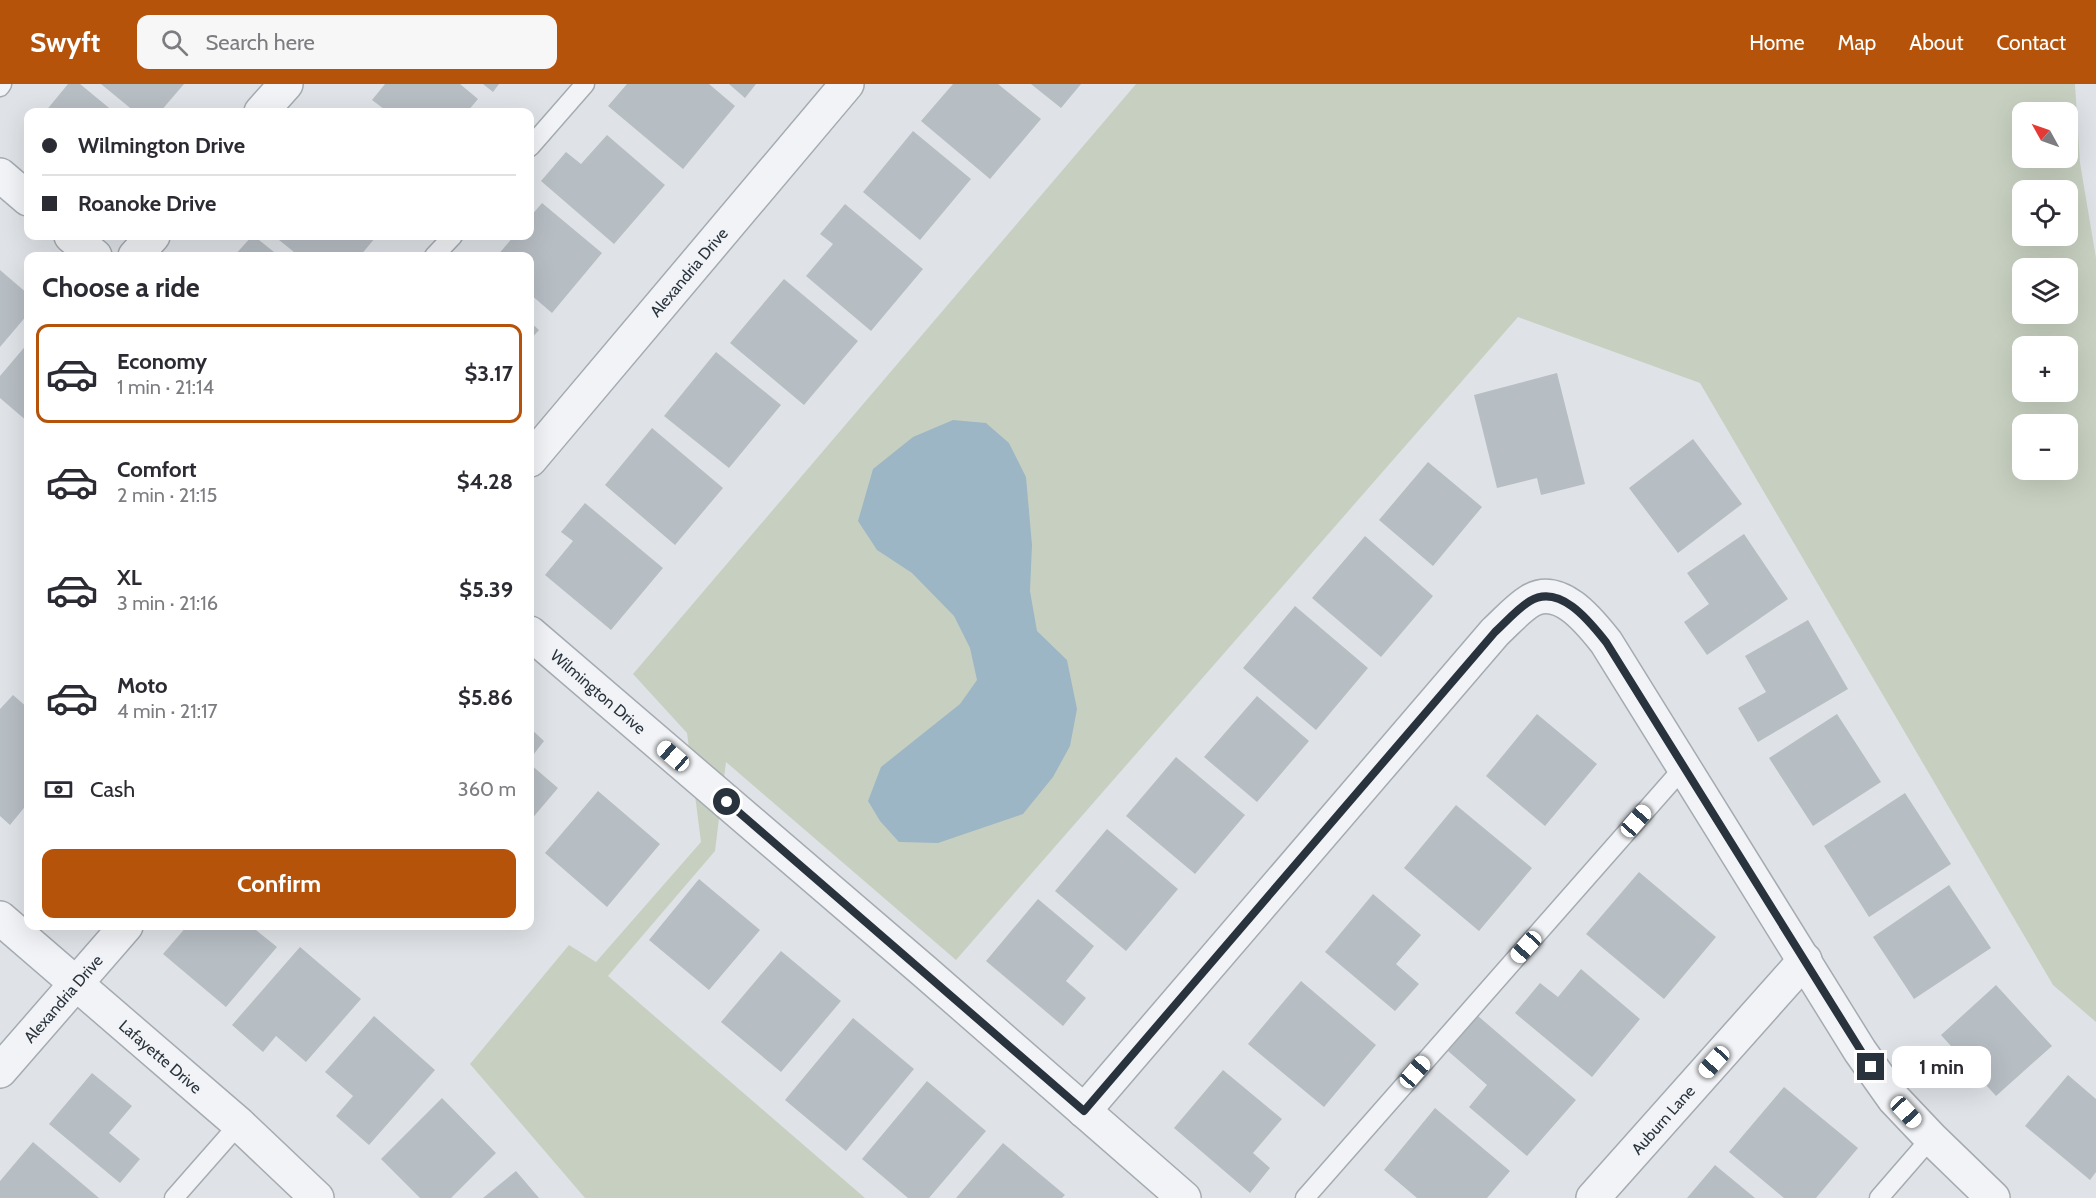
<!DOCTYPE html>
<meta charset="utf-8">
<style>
:root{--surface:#fff;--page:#f7f7f7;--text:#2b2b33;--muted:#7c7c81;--line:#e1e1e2;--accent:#b45309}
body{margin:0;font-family:Cabin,sans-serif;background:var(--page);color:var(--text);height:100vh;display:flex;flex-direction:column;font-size:22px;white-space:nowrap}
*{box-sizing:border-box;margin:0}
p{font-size:20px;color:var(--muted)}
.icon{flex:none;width:33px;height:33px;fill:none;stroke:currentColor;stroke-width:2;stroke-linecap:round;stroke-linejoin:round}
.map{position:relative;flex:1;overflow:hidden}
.panel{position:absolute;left:24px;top:168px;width:510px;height:678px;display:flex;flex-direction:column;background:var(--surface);border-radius:12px;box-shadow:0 6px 24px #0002}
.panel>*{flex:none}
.guide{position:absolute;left:24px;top:24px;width:510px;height:132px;border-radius:12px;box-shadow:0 6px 24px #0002;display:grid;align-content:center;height:132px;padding:0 18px;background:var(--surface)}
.needle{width:39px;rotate:310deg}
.controls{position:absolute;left:2012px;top:18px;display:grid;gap:12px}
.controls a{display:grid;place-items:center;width:66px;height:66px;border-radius:12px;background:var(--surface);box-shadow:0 6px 24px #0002;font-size:30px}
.end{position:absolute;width:27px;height:27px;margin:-14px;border:8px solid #29333d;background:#fff;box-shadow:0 0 0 3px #fff}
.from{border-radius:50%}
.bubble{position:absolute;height:42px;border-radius:12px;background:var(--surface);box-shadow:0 6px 24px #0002;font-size:20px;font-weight:700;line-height:42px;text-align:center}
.car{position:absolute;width:18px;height:36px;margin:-18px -9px;border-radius:8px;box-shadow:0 0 4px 2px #0007;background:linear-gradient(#fff 24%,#345 0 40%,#fff 0 76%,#345 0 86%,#fff 0)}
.guide b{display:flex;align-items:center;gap:21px;height:57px;font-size:22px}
.guide b+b{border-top:2px solid var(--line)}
.guide i{width:15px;height:15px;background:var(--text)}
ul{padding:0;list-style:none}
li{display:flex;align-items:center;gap:18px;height:99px;margin:0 12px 9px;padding:0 6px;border:3px solid transparent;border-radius:12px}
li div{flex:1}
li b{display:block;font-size:22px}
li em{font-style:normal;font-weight:700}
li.selected{border-color:var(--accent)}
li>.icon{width:54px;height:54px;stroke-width:1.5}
h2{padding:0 18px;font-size:27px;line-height:72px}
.pay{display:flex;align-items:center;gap:15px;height:66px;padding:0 18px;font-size:22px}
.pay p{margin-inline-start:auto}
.button{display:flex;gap:12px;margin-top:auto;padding:12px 18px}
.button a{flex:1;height:69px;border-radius:12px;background:var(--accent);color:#fff;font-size:24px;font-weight:700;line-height:69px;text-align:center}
header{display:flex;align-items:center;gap:36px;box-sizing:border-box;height:84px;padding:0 30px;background:var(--accent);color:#fff}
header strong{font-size:28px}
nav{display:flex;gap:33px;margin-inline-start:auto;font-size:21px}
.search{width:420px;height:54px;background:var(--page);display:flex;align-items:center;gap:15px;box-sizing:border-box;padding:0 21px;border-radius:12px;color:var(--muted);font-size:22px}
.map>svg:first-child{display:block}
</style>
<header>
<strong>Swyft</strong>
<div class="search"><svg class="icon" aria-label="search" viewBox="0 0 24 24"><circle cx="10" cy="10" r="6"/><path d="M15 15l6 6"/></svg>Search here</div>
<nav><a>Home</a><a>Map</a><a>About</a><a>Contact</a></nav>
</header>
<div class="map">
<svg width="2096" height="1114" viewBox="0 0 2096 1114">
<rect width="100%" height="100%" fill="#dfe3e7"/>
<path fill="#c7d0c0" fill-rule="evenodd" d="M 1136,0 L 2075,0 L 2080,79 L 2096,174 L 2096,938 L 2053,901 L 1700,299 L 1518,233 L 956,876 L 726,678 L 715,767 L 608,892 L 865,1114 L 585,1114 L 470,980 L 569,861 L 596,878 L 701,758 L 687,649 L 633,590 ZM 2022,28 L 2067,28 L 2067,74 L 2022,74 ZM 2022,106 L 2067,106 L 2067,152 L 2022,152 ZM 2022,184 L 2067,184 L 2067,230 L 2022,230 ZM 2022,262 L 2067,262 L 2067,308 L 2022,308 ZM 2022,340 L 2067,340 L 2067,386 L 2022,386 Z"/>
<path fill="#9cb6c5" d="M 953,336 L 986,339 L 1009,359 L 1026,393 L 1032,461 L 1030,507 L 1037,547 L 1067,576 L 1077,625 L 1070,662 L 1053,693 L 1023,730 L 938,759 L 899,758 L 880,737 L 868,717 L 881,683 L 960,620 L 977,596 L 970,564 L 954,532 L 912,489 L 877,466 L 858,437 L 873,385 L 913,353 Z"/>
<path fill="#b6bdc3" d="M 68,0 L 80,0 L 114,28 L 45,28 Z
M 101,0 L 184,0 L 160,28 L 135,28 Z
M 385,0 L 460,0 L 478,15 L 467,28 L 388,28 L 372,16 Z
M 483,0 L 499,0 L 493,8 Z
M 627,0 L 709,0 L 735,22 L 683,85 L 608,22 Z
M 729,0 L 756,0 L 745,14 Z
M 953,0 L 998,0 L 1041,35 L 990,95 L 921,37 Z
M 1031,0 L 1081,0 L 1061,24 Z
M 913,47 L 971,95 L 920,156 L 863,108 Z
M 607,51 L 665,101 L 614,160 L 541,97 L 566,68 L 581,80 Z
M 542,119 L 602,169 L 552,229 L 530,210 L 530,172 L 497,172 L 514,152 L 530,152 L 530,133 Z
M 845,120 L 923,185 L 871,247 L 806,192 L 833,160 L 820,150 Z
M 252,152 L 254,152 L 279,172 L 234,172 Z
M 274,152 L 372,152 L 375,154 L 360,172 L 299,172 Z
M 0,186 L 28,210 L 28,230 L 0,263 Z
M 784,195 L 858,257 L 804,321 L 730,259 Z
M 530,238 L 539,246 L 530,256 Z
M 28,259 L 28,338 L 0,314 L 0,292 Z
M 716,268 L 781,321 L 729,384 L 664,332 Z
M 1557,289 L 1585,400 L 1541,411 L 1537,394 L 1497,404 L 1474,311 Z
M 652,344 L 723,404 L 675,461 L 605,401 Z
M 1693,355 L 1742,420 L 1678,469 L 1629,404 Z
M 1428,378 L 1482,423 L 1433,482 L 1379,436 Z
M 585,419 L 663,484 L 611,546 L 545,491 L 573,457 L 561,448 Z
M 1744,450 L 1788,515 L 1707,571 L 1684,538 L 1709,520 L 1687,489 Z
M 1365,452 L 1433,512 L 1381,573 L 1312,514 Z
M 1295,522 L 1368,584 L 1316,646 L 1243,584 Z
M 1808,536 L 1848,605 L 1758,658 L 1738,624 L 1766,608 L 1745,572 Z
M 13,611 L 28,624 L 28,719 L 10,741 L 0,732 L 0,625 Z
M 1257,612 L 1309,657 L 1257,718 L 1204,673 Z
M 1537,630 L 1597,680 L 1545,742 L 1486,692 Z
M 1837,630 L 1881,698 L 1813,742 L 1769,674 Z
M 530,644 L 544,657 L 530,675 Z
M 1176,673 L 1245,731 L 1195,790 L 1126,732 Z
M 530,680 L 558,704 L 530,737 Z
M 598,707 L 660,760 L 607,823 L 545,769 Z
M 1905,709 L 1951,780 L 1869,833 L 1824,762 Z
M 1456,721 L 1532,784 L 1479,847 L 1404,784 Z
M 1107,745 L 1178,805 L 1126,867 L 1055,807 Z
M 1639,788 L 1716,853 L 1664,915 L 1586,850 Z
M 699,795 L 760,846 L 709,906 L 649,856 Z
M 1949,801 L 1991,864 L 1914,915 L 1873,853 Z
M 1373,810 L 1421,851 L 1396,880 L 1419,900 L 1395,927 L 1325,868 Z
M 1038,815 L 1094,862 L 1066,897 L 1086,914 L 1063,942 L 986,877 Z
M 187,842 L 251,842 L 277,863 L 226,923 L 163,870 Z
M 300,863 L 361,915 L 306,978 L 276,952 L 263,968 L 232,941 Z
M 781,867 L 841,917 L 781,988 L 721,938 Z
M 1581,885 L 1640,935 L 1592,993 L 1515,929 L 1540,899 L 1558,913 Z
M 1301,897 L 1376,961 L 1324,1023 L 1248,960 Z
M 1996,901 L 2052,962 L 1996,1012 L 1941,951 Z
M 374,932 L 435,986 L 369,1061 L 336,1032 L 353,1012 L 325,988 Z
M 1478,932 L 1576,1016 L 1527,1072 L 1469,1023 L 1487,1001 L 1448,967 Z
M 853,934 L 914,985 L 846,1067 L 785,1016 Z
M 1223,986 L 1282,1035 L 1253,1069 L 1270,1084 L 1250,1109 L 1174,1044 Z
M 92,989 L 132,1022 L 109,1049 L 140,1075 L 120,1099 L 49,1040 Z
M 2068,991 L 2096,1015 L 2096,1088 L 2090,1096 L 2025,1042 Z
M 927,997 L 986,1047 L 929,1114 L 908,1114 L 862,1075 Z
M 1784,1003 L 1858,1064 L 1816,1114 L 1784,1114 L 1729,1068 Z
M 442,1014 L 496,1069 L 451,1114 L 420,1114 L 381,1075 Z
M 1435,1024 L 1510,1087 L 1487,1114 L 1417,1114 L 1384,1086 Z
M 33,1058 L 99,1114 L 0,1114 L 0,1097 Z
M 1003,1059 L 1065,1111 L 1062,1114 L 956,1114 Z
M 1715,1081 L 1755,1114 L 1687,1114 Z
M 516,1087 L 539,1114 L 483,1114 Z"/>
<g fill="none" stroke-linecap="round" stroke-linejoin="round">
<defs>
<path id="service" d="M 0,3 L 2,0
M 530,63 L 585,0
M 434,172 L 453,152
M 174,1114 L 239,1040
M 1305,1114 L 1684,683
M 1879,1114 L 1931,1054"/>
<g id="minor">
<path d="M 261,28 L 286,0"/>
<path d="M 135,172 L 153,152"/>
<path id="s1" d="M 530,376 L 847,0"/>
<path id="s2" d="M 0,834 L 239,1040 L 317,1114"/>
<path id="s3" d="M 0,987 L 126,842"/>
<path d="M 1084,1027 L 1495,548 C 1506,538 1517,525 1530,517 C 1560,499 1590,538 1606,558 L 1860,967 L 1894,1015 L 1931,1054 L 1993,1114"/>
<path id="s4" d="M 1593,1114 L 1805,876"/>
</g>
<g id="tertiary">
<path d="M 0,91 L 28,115"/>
<path d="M 71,152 L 95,172"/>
<path id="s5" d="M 530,549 L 924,887 L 1184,1114"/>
</g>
</defs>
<use href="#service" stroke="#a5abb1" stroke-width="21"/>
<use href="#minor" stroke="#a5abb1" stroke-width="36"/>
<use href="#tertiary" stroke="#a5abb1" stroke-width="36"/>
<use href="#service" stroke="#f1f3f6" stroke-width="18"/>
<use href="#minor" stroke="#f1f3f6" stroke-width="33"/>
<use href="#tertiary" stroke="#f1f3f6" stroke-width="33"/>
</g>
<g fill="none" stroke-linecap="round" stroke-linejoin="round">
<path stroke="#29333d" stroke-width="8" d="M 727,718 L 1084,1027 L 1495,548 C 1506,538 1517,525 1530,517 C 1560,499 1590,538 1606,558 L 1871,983"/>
</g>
<g text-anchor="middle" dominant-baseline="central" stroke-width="6" stroke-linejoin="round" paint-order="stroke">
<g font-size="16" fill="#29333d" stroke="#eef2f5">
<text stroke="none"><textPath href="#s1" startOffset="246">Alexandria Drive</textPath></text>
<text stroke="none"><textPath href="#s5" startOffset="90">Wilmington Drive</textPath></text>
<text stroke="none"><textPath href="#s3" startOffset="96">Alexandria Drive</textPath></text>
<text stroke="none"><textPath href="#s2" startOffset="212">Lafayette Drive</textPath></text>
<text stroke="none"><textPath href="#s4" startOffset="105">Auburn Lane</textPath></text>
</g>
</g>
</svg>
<div class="controls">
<a><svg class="needle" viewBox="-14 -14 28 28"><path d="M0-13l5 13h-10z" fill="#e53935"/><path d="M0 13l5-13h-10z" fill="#7c7c81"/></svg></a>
<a><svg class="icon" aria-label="locate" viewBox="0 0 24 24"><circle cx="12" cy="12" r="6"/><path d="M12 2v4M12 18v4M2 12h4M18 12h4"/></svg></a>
<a><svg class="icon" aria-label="layers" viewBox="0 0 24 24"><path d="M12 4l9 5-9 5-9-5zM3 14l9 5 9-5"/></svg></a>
<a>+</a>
<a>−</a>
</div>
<i class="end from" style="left:727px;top:718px"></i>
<i class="end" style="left:1871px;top:983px"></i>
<div class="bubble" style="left:1892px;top:962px;width:99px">1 min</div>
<i class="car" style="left:673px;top:672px;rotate:311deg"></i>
<i class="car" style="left:1636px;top:737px;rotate:41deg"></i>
<i class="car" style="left:1526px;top:863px;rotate:222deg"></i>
<i class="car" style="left:1714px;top:978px;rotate:222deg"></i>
<i class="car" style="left:1415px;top:988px;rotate:41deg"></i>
<i class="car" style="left:1906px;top:1028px;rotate:137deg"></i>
<div class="guide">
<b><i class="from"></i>Wilmington Drive</b>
<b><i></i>Roanoke Drive</b>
</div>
<section class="panel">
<h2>Choose a ride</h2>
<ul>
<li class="selected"><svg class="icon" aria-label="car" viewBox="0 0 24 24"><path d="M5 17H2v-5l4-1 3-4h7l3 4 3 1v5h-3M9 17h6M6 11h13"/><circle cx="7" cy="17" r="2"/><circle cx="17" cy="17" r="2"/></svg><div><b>Economy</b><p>1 min · 21:14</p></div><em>$3.17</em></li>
<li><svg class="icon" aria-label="car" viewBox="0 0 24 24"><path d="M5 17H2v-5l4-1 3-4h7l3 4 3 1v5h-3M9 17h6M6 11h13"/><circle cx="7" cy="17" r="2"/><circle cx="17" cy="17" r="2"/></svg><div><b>Comfort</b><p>2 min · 21:15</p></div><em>$4.28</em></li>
<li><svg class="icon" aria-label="car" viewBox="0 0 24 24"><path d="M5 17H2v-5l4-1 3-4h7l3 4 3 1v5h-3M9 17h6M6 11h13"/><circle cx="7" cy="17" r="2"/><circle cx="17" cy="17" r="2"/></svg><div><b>XL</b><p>3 min · 21:16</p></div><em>$5.39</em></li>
<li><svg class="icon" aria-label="car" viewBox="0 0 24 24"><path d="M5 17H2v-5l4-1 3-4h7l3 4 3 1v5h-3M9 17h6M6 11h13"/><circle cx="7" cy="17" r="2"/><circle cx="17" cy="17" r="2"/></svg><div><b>Moto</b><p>4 min · 21:17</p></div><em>$5.86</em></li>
</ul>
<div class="pay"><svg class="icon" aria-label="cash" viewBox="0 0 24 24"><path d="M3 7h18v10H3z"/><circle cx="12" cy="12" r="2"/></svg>Cash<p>360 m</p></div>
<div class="button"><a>Confirm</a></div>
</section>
</div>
